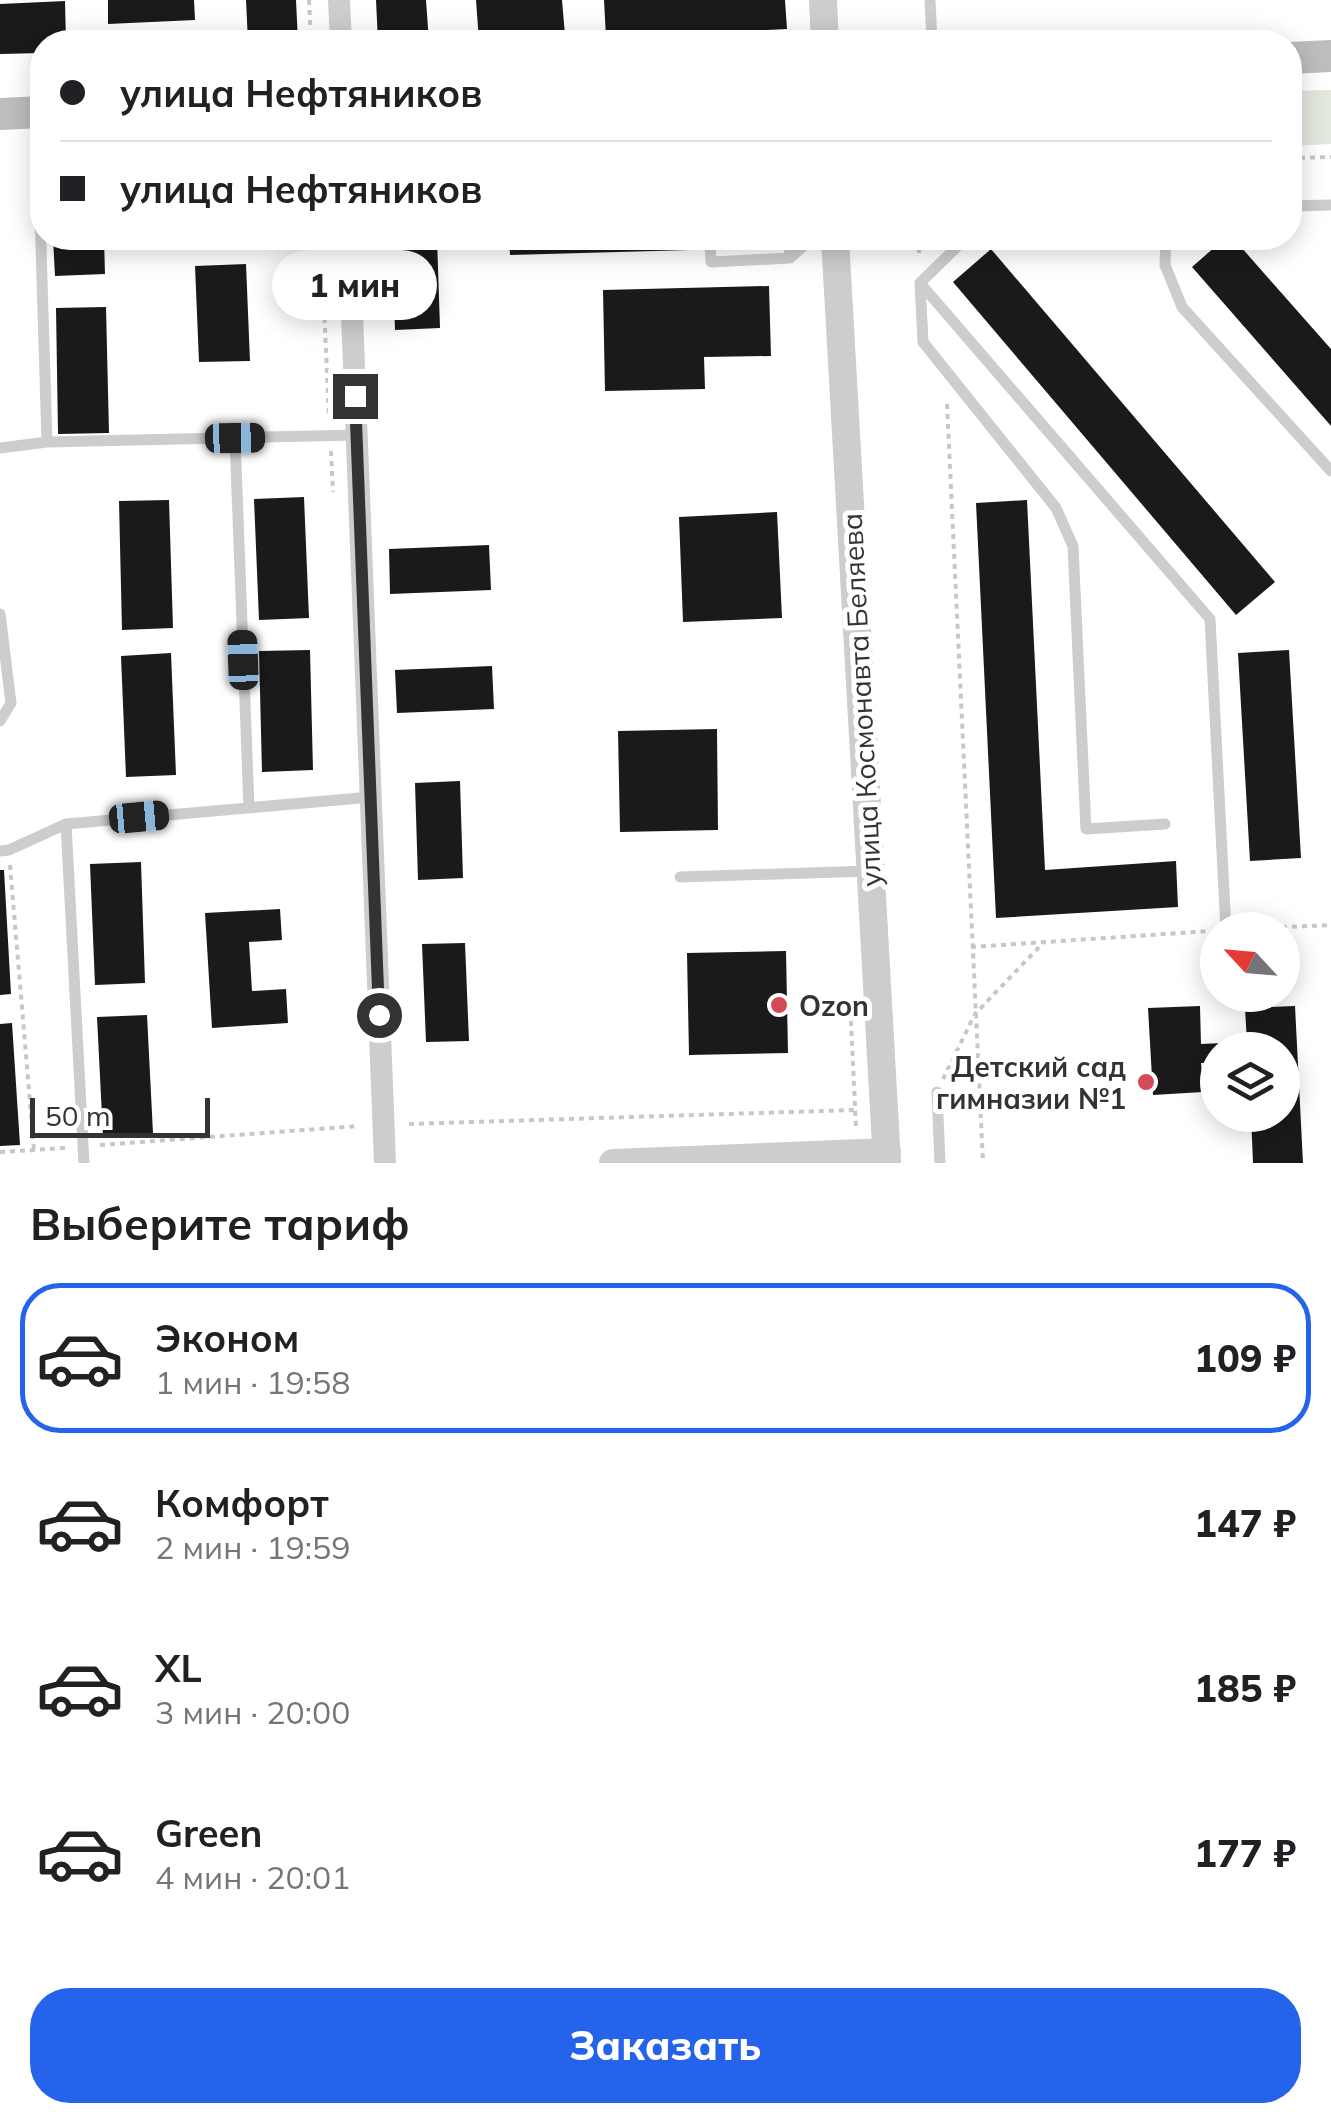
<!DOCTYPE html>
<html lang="ru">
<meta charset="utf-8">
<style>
:root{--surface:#fff;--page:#f2f2f2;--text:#202124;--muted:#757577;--line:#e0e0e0;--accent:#2563eb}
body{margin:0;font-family:Mulish,sans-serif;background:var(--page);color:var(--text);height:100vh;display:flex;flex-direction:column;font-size:38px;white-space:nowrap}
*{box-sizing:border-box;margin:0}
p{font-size:32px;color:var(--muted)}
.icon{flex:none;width:55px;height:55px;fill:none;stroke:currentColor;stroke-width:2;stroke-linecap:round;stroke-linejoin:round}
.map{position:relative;height:1163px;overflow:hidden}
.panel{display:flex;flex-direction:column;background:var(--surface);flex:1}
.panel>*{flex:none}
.hud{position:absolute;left:30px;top:30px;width:1272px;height:220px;border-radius:40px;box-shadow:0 5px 25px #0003;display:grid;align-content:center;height:220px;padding:0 30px;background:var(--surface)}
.needle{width:65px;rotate:296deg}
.tools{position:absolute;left:1200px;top:912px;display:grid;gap:20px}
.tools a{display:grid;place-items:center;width:100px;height:100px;border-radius:50%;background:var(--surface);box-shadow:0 5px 25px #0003;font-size:50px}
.scale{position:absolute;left:30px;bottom:25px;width:180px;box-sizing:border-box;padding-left:10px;border:5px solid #333;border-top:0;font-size:28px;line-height:35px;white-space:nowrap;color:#333;-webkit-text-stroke:8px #fff;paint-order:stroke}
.end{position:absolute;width:45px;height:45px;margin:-22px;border:12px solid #333;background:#fff;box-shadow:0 0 0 5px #fff}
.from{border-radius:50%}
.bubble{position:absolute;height:70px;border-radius:35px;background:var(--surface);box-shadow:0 5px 25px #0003;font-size:32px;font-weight:800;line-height:70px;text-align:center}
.car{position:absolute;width:30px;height:60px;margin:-30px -15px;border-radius:12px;box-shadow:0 0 8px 2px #0007;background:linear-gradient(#222 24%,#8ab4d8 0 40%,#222 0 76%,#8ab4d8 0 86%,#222 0)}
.hud b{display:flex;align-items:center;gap:35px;height:95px;font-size:38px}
.hud b+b{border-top:2px solid var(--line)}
.hud i{width:25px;height:25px;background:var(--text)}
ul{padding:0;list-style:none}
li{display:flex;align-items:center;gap:30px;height:150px;margin:0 20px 15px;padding:0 10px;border:5px solid transparent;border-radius:40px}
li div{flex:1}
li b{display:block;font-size:38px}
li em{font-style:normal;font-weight:800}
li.active{border-color:var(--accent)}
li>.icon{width:90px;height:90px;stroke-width:1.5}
h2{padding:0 30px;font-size:45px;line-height:120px}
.action{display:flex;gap:20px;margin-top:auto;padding:20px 30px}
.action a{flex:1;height:115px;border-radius:40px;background:var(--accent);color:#fff;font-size:40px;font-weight:800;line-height:115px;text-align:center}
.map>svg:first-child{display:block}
</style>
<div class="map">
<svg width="1331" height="1163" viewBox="0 0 1331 1163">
<rect width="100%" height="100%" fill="#fff"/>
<path fill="#e3e8dd" d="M 1331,90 L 1331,144 L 1290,146 L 1290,91 Z"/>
<path fill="#1a1a1a" d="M 108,0 L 194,0 L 195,20 L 108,24 Z
M 246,0 L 296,0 L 298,42 L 248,42 Z
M 376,0 L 426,0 L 429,42 L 378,42 Z
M 476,0 L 562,0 L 565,35 L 479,41 Z
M 604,0 L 785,0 L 787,29 L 606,38 Z
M 65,1 L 66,42 L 42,42 L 42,53 L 0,54 L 0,4 Z
M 53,238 L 104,238 L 105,274 L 55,276 Z
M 392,238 L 437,238 L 440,328 L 395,330 Z
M 509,238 L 690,238 L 690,250 L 510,255 Z
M 1225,238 L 1233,238 L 1331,349 L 1331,426 L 1192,267 Z
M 991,249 L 1275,582 L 1236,615 L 953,282 Z
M 246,264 L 250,361 L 199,362 L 195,266 Z
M 769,286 L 771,356 L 704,357 L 705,389 L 605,391 L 603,290 Z
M 106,307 L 109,433 L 58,434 L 56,308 Z
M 304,497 L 309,618 L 259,620 L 254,499 Z
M 169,500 L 173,628 L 122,630 L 119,501 Z
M 1027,500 L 1045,870 L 1176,861 L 1178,907 L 996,918 L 976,503 Z
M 777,512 L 782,618 L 683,622 L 679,517 Z
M 489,545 L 491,590 L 390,594 L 389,549 Z
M 310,650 L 313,770 L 262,772 L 259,651 Z
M 1289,650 L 1301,858 L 1250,861 L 1238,653 Z
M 171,653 L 176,775 L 126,777 L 121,656 Z
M 492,666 L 494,709 L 397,713 L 395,670 Z
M 717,729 L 718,830 L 620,832 L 618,731 Z
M 460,781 L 463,878 L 418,880 L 415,783 Z
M 141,862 L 145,983 L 95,985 L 90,864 Z
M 0,870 L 4,870 L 11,994 L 0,995 Z
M 280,909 L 282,940 L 249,942 L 252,991 L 286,989 L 288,1023 L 212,1028 L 205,913 Z
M 465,943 L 469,1041 L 426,1042 L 422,944 Z
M 786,951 L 788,1053 L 689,1055 L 687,953 Z
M 1200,1006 L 1201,1044 L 1247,1042 L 1245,1008 L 1295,1006 L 1303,1163 L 1253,1163 L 1251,1115 L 1282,1115 L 1282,1050 L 1218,1050 L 1218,1063 L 1201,1063 L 1203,1092 L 1153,1095 L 1148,1008 Z
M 147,1015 L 153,1133 L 103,1136 L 97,1017 Z
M 12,1023 L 20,1145 L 0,1146 L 0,1024 Z"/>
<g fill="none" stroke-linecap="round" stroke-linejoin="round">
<path stroke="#c7c7c7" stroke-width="4" stroke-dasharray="5 5" stroke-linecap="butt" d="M 309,0 L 311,42
M 1290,158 L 1331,157
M 321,238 L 329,417
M 919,238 L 919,258
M 947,404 L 983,1163
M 331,451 L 333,492
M 10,865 L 34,1150
M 1242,929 L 1331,925
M 971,947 L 1210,931
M 850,1001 L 856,1127
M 943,1079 L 975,1014 L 1043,943
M 409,1124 L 854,1110
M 100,1145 L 359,1126
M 0,1152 L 65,1148"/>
<path stroke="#cdcdcd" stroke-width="11" d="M 930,0 L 932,42
M 37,116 L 47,442
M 1290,206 L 1331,205
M 710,238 L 711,262 L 790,258 L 812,238
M 789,238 L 790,258
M 966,238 L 920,283 L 923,342 L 1056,508 L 1073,546 L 1086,829 L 1165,824
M 1166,238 L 1165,265 L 1182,307 L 1331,471
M 920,283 L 1210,619 L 1226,930
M 235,438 L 249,808
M 0,448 L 47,442 L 357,435
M 0,614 L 11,703 L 0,721
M 66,824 L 84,1163
M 0,851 L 9,850 L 66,824 L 371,797
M 680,877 L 870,871
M 937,1092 L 940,1163"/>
<path stroke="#cdcdcd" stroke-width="22" d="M 339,0 L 341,42
M 349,238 L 385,1163"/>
<path stroke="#cdcdcd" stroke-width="28" d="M 823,0 L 825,42
M 835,238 L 887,1163
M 613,1163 L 887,1152"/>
<path stroke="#bdbdbd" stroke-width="32" d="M 1290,58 L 1331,56
M 0,114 L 42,112"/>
</g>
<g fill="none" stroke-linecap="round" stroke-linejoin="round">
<path stroke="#333" stroke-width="12" d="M 355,396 L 379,1015"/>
</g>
<g fill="#d34b56" stroke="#fff" stroke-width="4">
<circle cx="779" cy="1005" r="10"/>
<circle cx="1146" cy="1082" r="10"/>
</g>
<g text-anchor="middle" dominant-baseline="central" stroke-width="10" stroke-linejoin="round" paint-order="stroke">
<g font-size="28" fill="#333" stroke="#fff">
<text transform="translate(861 700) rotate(-93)">улица Космонавта Беляева</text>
</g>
<g font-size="28" font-weight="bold" fill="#333" stroke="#fff" text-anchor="start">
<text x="799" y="1005">Ozon</text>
<text x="1126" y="1066" text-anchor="end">Детский сад<tspan x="1126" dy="32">гимназии №1</tspan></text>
</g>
</g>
</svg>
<div class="tools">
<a><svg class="needle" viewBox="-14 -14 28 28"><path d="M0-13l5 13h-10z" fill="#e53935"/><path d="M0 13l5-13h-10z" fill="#757577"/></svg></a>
<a><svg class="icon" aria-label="layers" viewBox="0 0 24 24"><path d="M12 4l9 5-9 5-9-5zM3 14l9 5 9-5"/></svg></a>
</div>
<div class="scale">50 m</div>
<i class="end from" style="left:379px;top:1015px"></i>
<i class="end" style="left:355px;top:396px"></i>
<div class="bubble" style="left:272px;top:250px;width:165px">1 мин</div>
<i class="car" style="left:235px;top:438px;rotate:89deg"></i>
<i class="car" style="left:243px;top:660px;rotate:358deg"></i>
<i class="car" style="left:139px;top:817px;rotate:85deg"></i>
<div class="hud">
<b><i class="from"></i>улица Нефтяников</b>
<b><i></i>улица Нефтяников</b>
</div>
</div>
<section class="panel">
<h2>Выберите тариф</h2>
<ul>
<li class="active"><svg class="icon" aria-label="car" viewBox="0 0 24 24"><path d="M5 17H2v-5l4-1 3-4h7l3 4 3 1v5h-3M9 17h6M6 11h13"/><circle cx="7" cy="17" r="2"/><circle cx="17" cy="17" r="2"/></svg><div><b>Эконом</b><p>1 мин · 19:58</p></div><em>109 ₽</em></li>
<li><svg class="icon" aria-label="car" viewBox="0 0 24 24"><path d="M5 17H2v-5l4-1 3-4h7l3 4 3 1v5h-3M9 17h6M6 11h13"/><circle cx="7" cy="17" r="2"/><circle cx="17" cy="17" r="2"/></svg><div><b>Комфорт</b><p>2 мин · 19:59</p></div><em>147 ₽</em></li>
<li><svg class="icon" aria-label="car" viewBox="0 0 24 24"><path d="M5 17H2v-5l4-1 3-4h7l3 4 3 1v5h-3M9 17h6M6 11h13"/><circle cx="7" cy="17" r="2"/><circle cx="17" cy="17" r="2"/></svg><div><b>XL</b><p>3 мин · 20:00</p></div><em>185 ₽</em></li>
<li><svg class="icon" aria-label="car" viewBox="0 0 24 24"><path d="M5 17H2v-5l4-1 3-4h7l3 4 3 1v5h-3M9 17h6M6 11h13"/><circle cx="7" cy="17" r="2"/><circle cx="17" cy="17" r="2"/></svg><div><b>Green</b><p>4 мин · 20:01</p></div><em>177 ₽</em></li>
</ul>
<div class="action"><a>Заказать</a></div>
</section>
